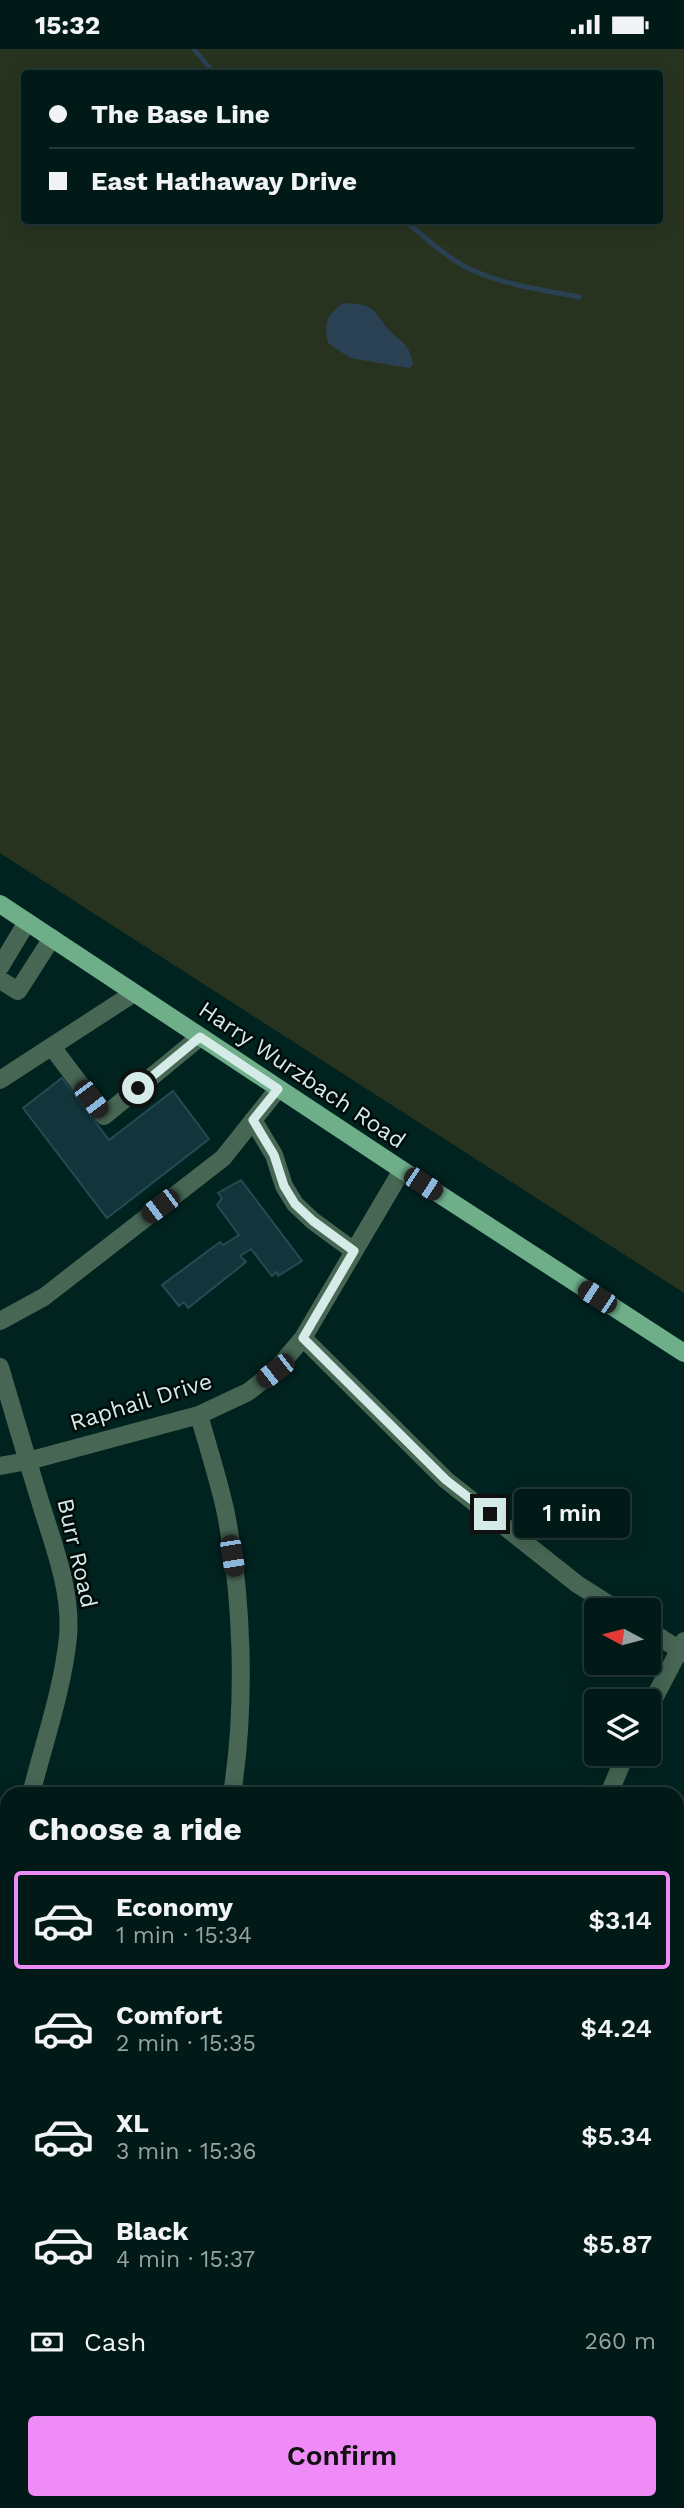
<!DOCTYPE html>
<meta charset="utf-8">
<style>
:root{--surface:#011a18;--page:#0b2321;--text:#f1f3f6;--muted:#96a1a2;--line:#233837;--accent:#ef8bf6}
body{margin:0;font-family:"Work Sans",sans-serif;background:var(--page);color:var(--text);height:100vh;display:flex;flex-direction:column;font-size:26px;white-space:nowrap}
*{box-sizing:border-box;margin:0}
p{font-size:23px;color:var(--muted)}
.icon{flex:none;width:38px;height:38px;fill:none;stroke:currentColor;stroke-width:2;stroke-linecap:round;stroke-linejoin:round}
.map{position:relative;flex:1;overflow:hidden}
.details{position:absolute;left:0px;top:1738px;width:684px;height:723px;display:flex;flex-direction:column;background:var(--surface);border-radius:21px 21px 0 0;box-shadow:0 4px 18px #0003,0 0 0 2px var(--line)}
.details>*{flex:none}
.top-card{position:absolute;left:21px;top:21px;width:642px;height:154px;border-radius:7px;box-shadow:0 4px 18px #0003,0 0 0 2px var(--line);display:grid;align-content:center;height:154px;padding:0 28px;background:var(--surface)}
.needle{width:46px;rotate:277deg}
.controls{position:absolute;left:584px;top:1549px;display:grid;gap:14px}
.controls a{display:grid;place-items:center;width:77px;height:77px;border-radius:7px;background:var(--surface);box-shadow:0 4px 18px #0003,0 0 0 2px var(--line);font-size:35px}
.end{position:absolute;width:32px;height:32px;margin:-16px;border:9px solid #d4ebe7;background:#111;box-shadow:0 0 0 4px #111}
.from{border-radius:50%}
.bubble{position:absolute;height:49px;border-radius:7px;background:var(--surface);box-shadow:0 4px 18px #0003,0 0 0 2px var(--line);font-size:23px;font-weight:600;line-height:49px;text-align:center}
.car{position:absolute;width:21px;height:42px;margin:-21px -10px;border-radius:9px;box-shadow:0 0 5px 2px #0007;background:linear-gradient(#222 24%,#8ab4d8 0 40%,#222 0 76%,#8ab4d8 0 86%,#222 0)}
.top-card b{display:flex;align-items:center;gap:24px;height:66px;font-size:26px}
.top-card b+b{border-top:2px solid var(--line)}
.top-card i{width:18px;height:18px;background:var(--text)}
ul{padding:0;list-style:none}
li{display:flex;align-items:center;gap:21px;height:98px;margin:0 14px 10px;padding:0 14px;border:4px solid transparent;border-radius:7px}
li div{flex:1}
li b{display:block;font-size:26px}
li em{font-style:normal;font-weight:600}
li.active{border-color:var(--accent)}
li>.icon{width:63px;height:63px;stroke-width:1.5}
h2{padding:0 28px;font-size:32px;line-height:84px}
.pay{display:flex;align-items:center;gap:18px;height:77px;padding:0 28px;font-size:26px}
.pay p{margin-inline-start:auto}
.action{display:flex;gap:14px;margin-top:auto;padding:14px 28px}
.action a{flex:1;height:80px;border-radius:7px;background:var(--accent);color:#111;font-size:28px;font-weight:600;line-height:80px;text-align:center}
.status{display:flex;justify-content:space-between;align-items:center;height:49px;padding:0 35px;background:var(--surface);direction:ltr}
.status svg{height:19px;fill:currentColor}
.map>svg:first-child{display:block}
</style>
<div class="status"><b>15:32</b><svg viewBox="0 0 49 12"><path d="M0 12V9h3v3zM5 12V6h3v6zM10 12V3h3v9zM15 12V0h3v12zM26 1h20v11H26zM47 4h2v5h-2z"/></svg></div>
<div class="map">
<svg width="684" height="2459" viewBox="0 0 684 2459">
<rect width="100%" height="100%" fill="#012320"/>
<path fill="#28331f" fill-rule="evenodd" d="M 0,0 L 684,0 L 684,1244 L 0,804 ZM 24,24 L 660,24 L 660,172 L 24,172 Z"/>
<path fill="#2a4153" d="M 343,254 C 350,255 359,254 366,257 C 377,261 381,273 389,281 C 402,294 410,295 413,316 L 409,319 L 350,309 L 328,294 C 324,275 326,266 343,254 Z"/>
<g fill="none" stroke-linecap="round" stroke-linejoin="round">
<path stroke="#2a4153" stroke-width="5" d="M 194,0 L 214,24
M 405,172 C 426,189 448,210 472,221 C 505,236 544,241 579,248"/>
</g>
<path fill="#12353c" stroke="#224b54" stroke-width="2" d="M 62,1029 L 109,1091 L 173,1042 L 209,1090 L 107,1169 L 23,1059 Z
M 241,1131 L 302,1212 L 278,1227 L 277,1223 L 272,1227 L 251,1200 L 240,1207 L 246,1213 L 188,1259 L 184,1253 L 179,1257 L 162,1236 L 220,1193 L 223,1196 L 239,1186 L 217,1156 L 222,1149 L 218,1144 Z"/>
<g fill="none" stroke-linecap="round" stroke-linejoin="round">
<path stroke="#476654" stroke-width="18" d="M 0,918 L 27,873
M 0,931 L 18,942 L 52,889
M 52,998 L 104,1067 L 200,988
M 0,1031 L 134,944
M 253,1071 L 274,1106 L 284,1137 L 295,1155 L 313,1172 L 354,1202
M 0,1272 L 44,1248 L 223,1109 L 278,1040
M 303,1289 L 446,1431 L 577,1535 L 618,1561
M 0,1318 C 13,1362 26,1407 40,1452 C 53,1495 72,1541 68,1588 C 63,1639 44,1694 31,1745
M 199,1366 C 208,1398 218,1429 225,1460 C 243,1548 246,1656 232,1745
M 0,1417 L 28,1412 L 199,1366 L 248,1343 L 275,1322 L 303,1289 L 402,1121
M 649,1581 L 684,1604
M 649,1659 L 684,1592
M 609,1745 L 626,1704
M 0,1874 L 7,1845
M 677,2079 L 684,2079
M 0,2283 L 7,2292
M 677,2371 L 684,2388
M 158,2454 L 162,2459
M 369,2454 L 372,2459"/>
<path stroke="#6eaf8a" stroke-width="18" d="M 0,855 L 402,1121 L 684,1304"/>
</g>
<g fill="none" stroke-linecap="round" stroke-linejoin="round">
<path stroke="#d4ebe7" stroke-width="9" d="M 138,1039 L 200,988 L 278,1040 L 253,1071 L 274,1106 L 284,1137 L 295,1155 L 313,1172 L 354,1202 L 303,1289 L 446,1431 L 490,1465"/>
</g>
<g text-anchor="middle" dominant-baseline="central" stroke-width="5" stroke-linejoin="round" paint-order="stroke">
<g font-size="23" fill="#d4ebe7" stroke="#000a09">
<text transform="translate(302 1026) rotate(34)">Harry Wurzbach Road</text>
<text transform="translate(141 1353) rotate(-17)">Raphail Drive</text>
<text transform="translate(77 1504) rotate(77)">Burr Road</text>
</g>
</g>
</svg>
<div class="controls">
<a><svg class="needle" viewBox="-14 -14 28 28"><path d="M0-13l5 13h-10z" fill="#e53935"/><path d="M0 13l5-13h-10z" fill="#96a1a2"/></svg></a>
<a><svg class="icon" aria-label="layers" viewBox="0 0 24 24"><path d="M12 4l9 5-9 5-9-5zM3 14l9 5 9-5"/></svg></a>
</div>
<i class="end from" style="left:138px;top:1039px"></i>
<i class="end" style="left:490px;top:1465px"></i>
<div class="bubble" style="left:514px;top:1440px;width:116px">1 min</div>
<i class="car" style="left:91px;top:1050px;rotate:143deg"></i>
<i class="car" style="left:423px;top:1135px;rotate:123deg"></i>
<i class="car" style="left:160px;top:1157px;rotate:233deg"></i>
<i class="car" style="left:597px;top:1248px;rotate:303deg"></i>
<i class="car" style="left:275px;top:1322px;rotate:232deg"></i>
<i class="car" style="left:232px;top:1507px;rotate:171deg"></i>
<div class="top-card">
<b><i class="from"></i>The Base Line</b>
<b><i></i>East Hathaway Drive</b>
</div>
<section class="details">
<h2>Choose a ride</h2>
<ul>
<li class="active"><svg class="icon" aria-label="car" viewBox="0 0 24 24"><path d="M5 17H2v-5l4-1 3-4h7l3 4 3 1v5h-3M9 17h6M6 11h13"/><circle cx="7" cy="17" r="2"/><circle cx="17" cy="17" r="2"/></svg><div><b>Economy</b><p>1 min · 15:34</p></div><em>$3.14</em></li>
<li><svg class="icon" aria-label="car" viewBox="0 0 24 24"><path d="M5 17H2v-5l4-1 3-4h7l3 4 3 1v5h-3M9 17h6M6 11h13"/><circle cx="7" cy="17" r="2"/><circle cx="17" cy="17" r="2"/></svg><div><b>Comfort</b><p>2 min · 15:35</p></div><em>$4.24</em></li>
<li><svg class="icon" aria-label="car" viewBox="0 0 24 24"><path d="M5 17H2v-5l4-1 3-4h7l3 4 3 1v5h-3M9 17h6M6 11h13"/><circle cx="7" cy="17" r="2"/><circle cx="17" cy="17" r="2"/></svg><div><b>XL</b><p>3 min · 15:36</p></div><em>$5.34</em></li>
<li><svg class="icon" aria-label="car" viewBox="0 0 24 24"><path d="M5 17H2v-5l4-1 3-4h7l3 4 3 1v5h-3M9 17h6M6 11h13"/><circle cx="7" cy="17" r="2"/><circle cx="17" cy="17" r="2"/></svg><div><b>Black</b><p>4 min · 15:37</p></div><em>$5.87</em></li>
</ul>
<div class="pay"><svg class="icon" aria-label="cash" viewBox="0 0 24 24"><path d="M3 7h18v10H3z"/><circle cx="12" cy="12" r="2"/></svg>Cash<p>260 m</p></div>
<div class="action"><a>Confirm</a></div>
</section>
</div>
